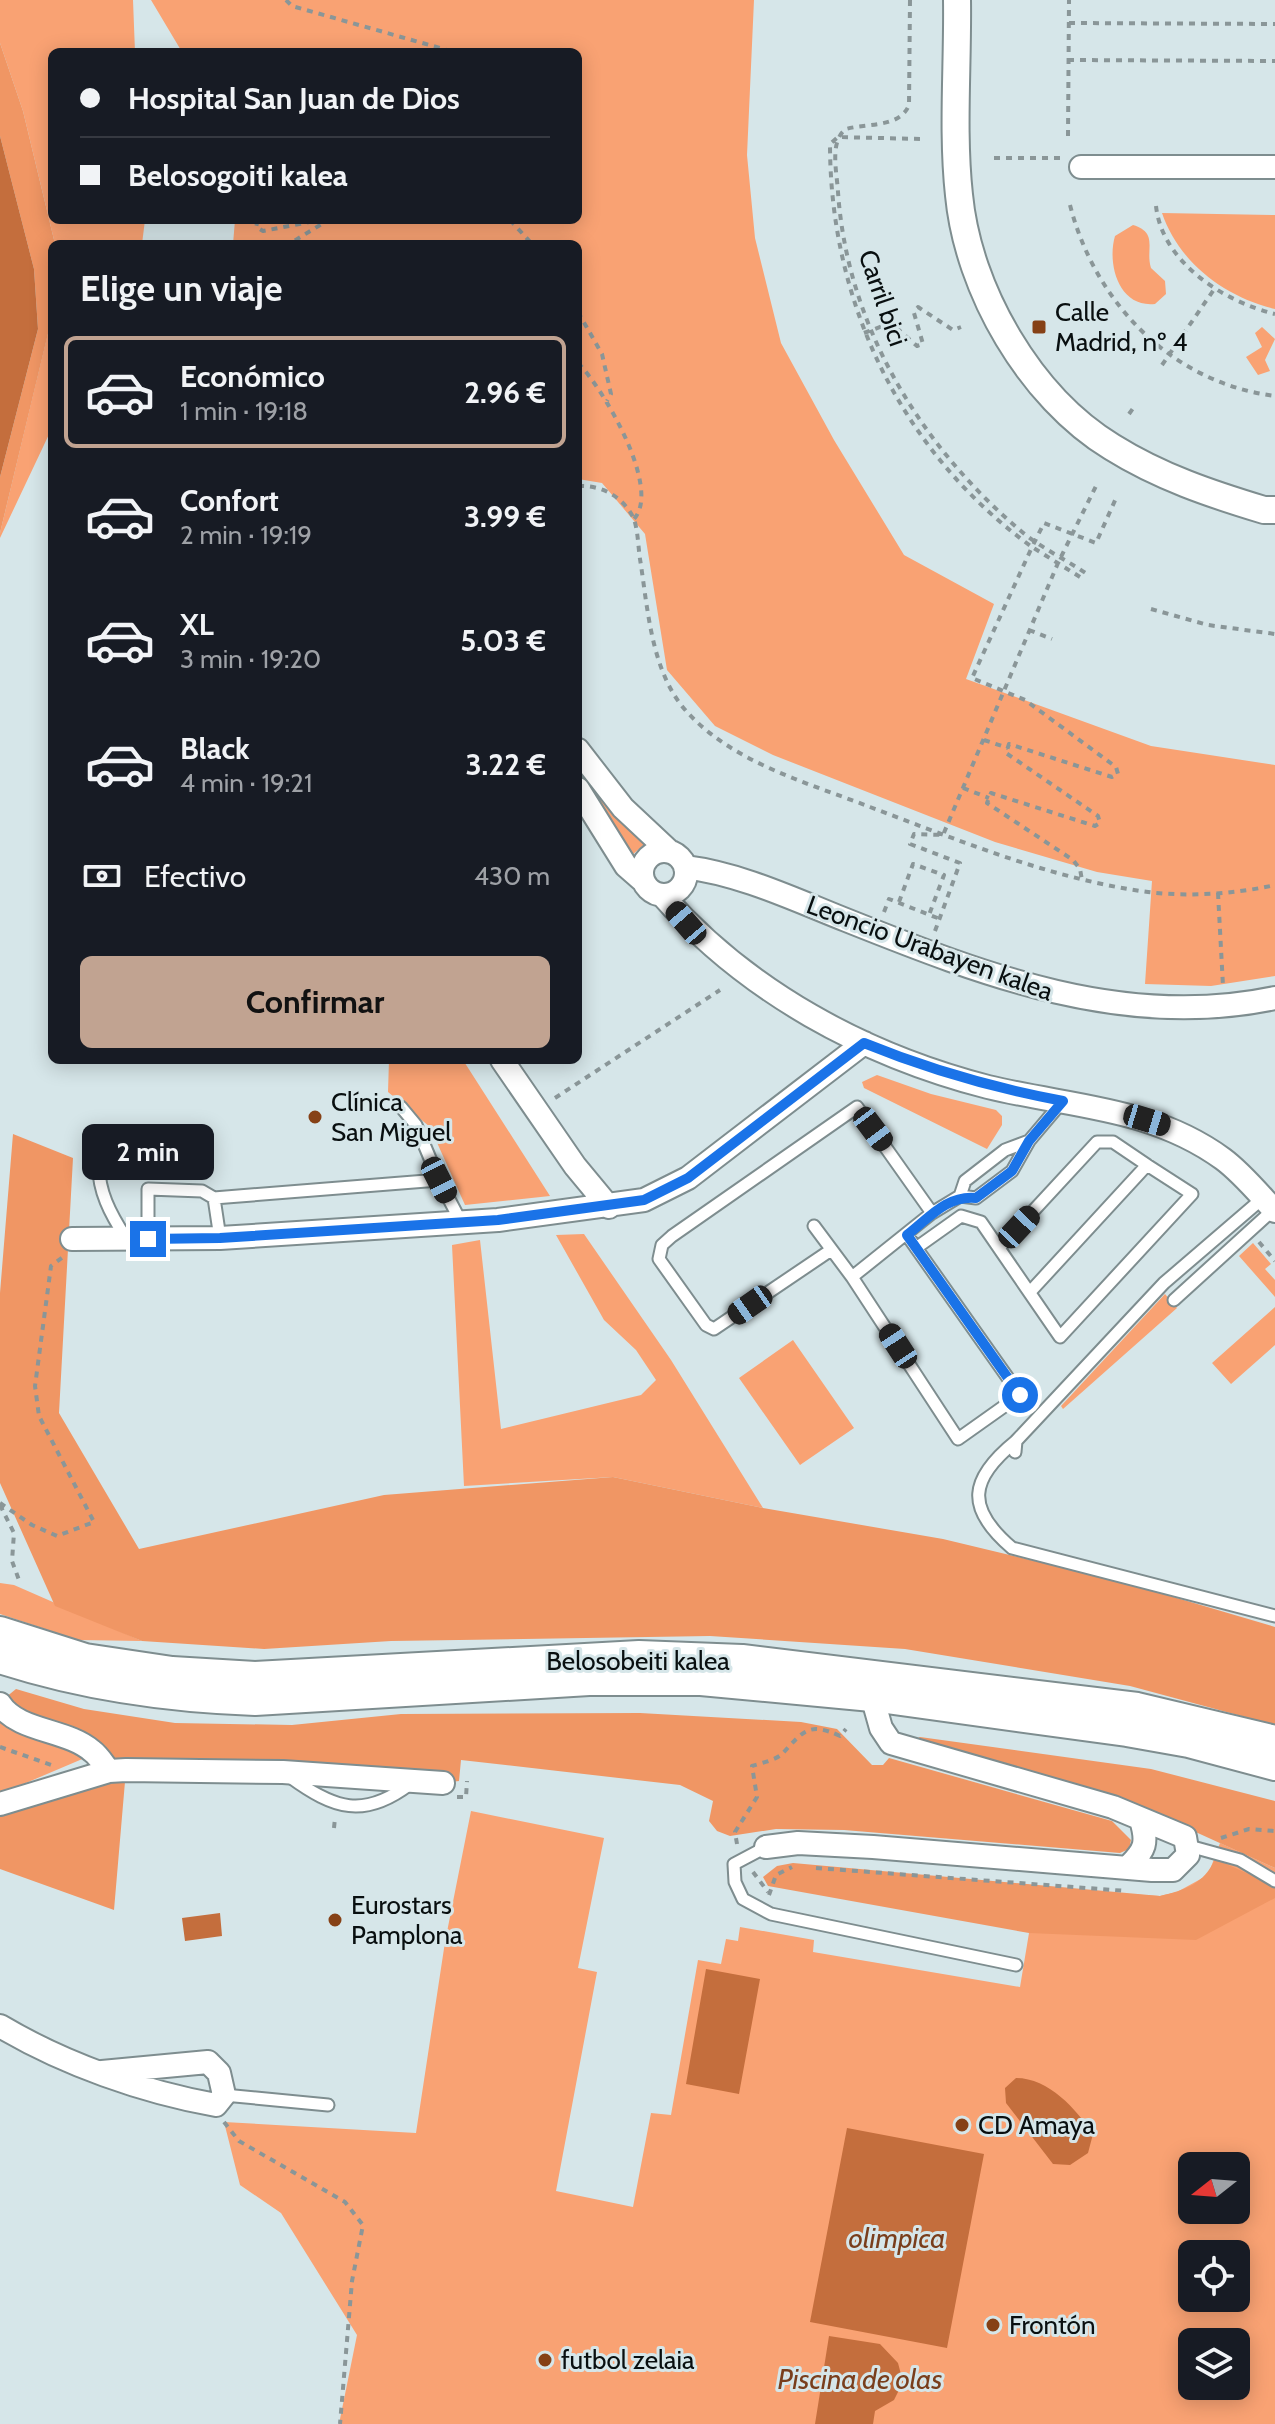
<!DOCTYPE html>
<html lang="es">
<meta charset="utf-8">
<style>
:root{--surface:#171b24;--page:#20242c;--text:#f1f3f6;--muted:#9ea1a6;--line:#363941;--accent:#c1a391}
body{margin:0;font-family:Cabin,sans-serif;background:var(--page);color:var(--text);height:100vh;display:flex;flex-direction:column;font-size:30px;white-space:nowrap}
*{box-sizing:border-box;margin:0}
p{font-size:26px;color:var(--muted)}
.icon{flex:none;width:44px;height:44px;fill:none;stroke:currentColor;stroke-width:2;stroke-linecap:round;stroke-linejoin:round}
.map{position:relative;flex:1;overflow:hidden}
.panel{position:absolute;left:48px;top:240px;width:534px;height:824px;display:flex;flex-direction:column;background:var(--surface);border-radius:12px;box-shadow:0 4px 20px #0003}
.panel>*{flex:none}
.banner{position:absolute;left:48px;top:48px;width:534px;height:176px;border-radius:12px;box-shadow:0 4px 20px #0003;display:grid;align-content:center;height:176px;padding:0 32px;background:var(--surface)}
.needle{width:52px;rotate:253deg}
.tools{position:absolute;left:1178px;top:2152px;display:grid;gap:16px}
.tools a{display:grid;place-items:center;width:72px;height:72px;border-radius:12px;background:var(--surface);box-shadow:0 4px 20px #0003;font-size:40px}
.end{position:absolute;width:36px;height:36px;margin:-18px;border:10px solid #1a73e8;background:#fff;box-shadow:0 0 0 4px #fff}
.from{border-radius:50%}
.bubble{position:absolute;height:56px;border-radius:12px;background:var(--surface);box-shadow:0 4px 20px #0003;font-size:26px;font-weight:700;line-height:56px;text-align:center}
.car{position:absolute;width:24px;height:48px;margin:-24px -12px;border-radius:10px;box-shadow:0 0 6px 2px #0007;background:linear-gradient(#222 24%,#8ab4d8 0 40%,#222 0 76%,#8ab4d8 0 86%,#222 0)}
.banner b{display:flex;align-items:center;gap:28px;height:76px;font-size:30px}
.banner b+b{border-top:2px solid var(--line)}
.banner i{width:20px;height:20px;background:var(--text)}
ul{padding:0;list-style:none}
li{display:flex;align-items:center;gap:24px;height:112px;margin:0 16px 12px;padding:0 16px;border:4px solid transparent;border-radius:12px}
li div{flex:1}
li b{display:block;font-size:30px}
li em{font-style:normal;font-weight:700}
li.on{border-color:var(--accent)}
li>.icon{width:72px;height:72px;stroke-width:1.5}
h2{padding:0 32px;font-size:36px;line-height:96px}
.pay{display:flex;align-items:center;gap:20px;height:88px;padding:0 32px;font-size:30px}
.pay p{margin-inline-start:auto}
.cta{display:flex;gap:16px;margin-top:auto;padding:16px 32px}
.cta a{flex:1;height:92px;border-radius:12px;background:var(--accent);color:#111;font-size:32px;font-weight:700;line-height:92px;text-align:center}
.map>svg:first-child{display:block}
</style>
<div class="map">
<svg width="1275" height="2424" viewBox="0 0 1275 2424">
<rect width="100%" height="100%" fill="#d6e6e9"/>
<path fill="#f9a273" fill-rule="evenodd" d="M 0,0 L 133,0 L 135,52 L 52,52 L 52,220 L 145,220 L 142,244 L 55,244 L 23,111 L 0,43 Z
M 151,0 L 754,0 L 747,155 L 755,238 L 781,343 L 834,440 L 904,555 L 994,604 L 966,679 L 1151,746 L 1275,765 L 1275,976 L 1211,986 L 1145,984 L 1152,881 L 1097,872 L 995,842 L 773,755 L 715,726 L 667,670 L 645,534 L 602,483 L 578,479 L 578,244 L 233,244 L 235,220 L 578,220 L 578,52 L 182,52 Z
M 1162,213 L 1275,215 L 1275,309 C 1225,297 1179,263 1162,213 Z
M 1133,225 C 1159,233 1145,249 1151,268 L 1165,281 L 1166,294 L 1155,304 C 1118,308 1107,263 1115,236 Z
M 52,316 L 52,428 L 0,538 L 0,533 Z
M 1262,327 L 1275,339 L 1265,360 L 1270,371 L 1258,375 L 1246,357 L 1262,347 L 1255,333 Z
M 588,779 L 648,841 L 631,856 L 586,785 Z
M 389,1060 L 463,1060 L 550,1196 L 465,1205 L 430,1127 L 388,1092 Z
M 877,1075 L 931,1094 L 996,1110 L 1002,1116 L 1002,1125 L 987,1149 L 864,1088 L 862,1082 Z
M 584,1234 L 671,1360 L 763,1508 L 613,1477 L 464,1486 L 452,1245 L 480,1240 L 501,1429 L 641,1395 L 656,1380 L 636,1350 L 604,1320 L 556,1235 Z
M 1253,1243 L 1271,1264 L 1265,1269 L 1275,1280 L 1275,1297 L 1239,1256 Z
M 1165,1294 L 1177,1308 L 1063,1409 L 1061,1406 Z
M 1275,1307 L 1275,1345 L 1231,1384 L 1212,1363 Z
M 793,1340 L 854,1428 L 800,1465 L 739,1378 Z
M 0,1583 L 14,1585 L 142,1641 L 78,1640 L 0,1614 Z
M 0,1706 L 87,1757 L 0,1794 Z
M 471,1811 L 604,1838 L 578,1968 L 597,1972 L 556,2191 L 633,2207 L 651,2113 L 671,2115 L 698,1960 L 721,1964 L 726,1939 L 738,1941 L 740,1927 L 814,1940 L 813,1952 L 1020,1987 L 1029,1933 L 1029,1888 L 1160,1896 L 1177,1892 L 1208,1875 L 1220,1843 L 1275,1868 L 1275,2424 L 339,2424 L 357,2335 L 281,2213 L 240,2185 L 224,2122 L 416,2133 L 445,1942 ZM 1192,2166 L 1236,2166 L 1236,2210 L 1192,2210 ZM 1192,2254 L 1236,2254 L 1236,2298 L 1192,2298 ZM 1192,2342 L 1236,2342 L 1236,2386 L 1192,2386 Z"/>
<path fill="#f09664" d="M 0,43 L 23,111 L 55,244 L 52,244 L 52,317 L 0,533 L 0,477 L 38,329 L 34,269 L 0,136 Z
M 13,1134 L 73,1158 L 59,1413 L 139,1549 L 384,1495 L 613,1477 L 763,1508 L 943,1539 L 1126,1583 L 1275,1627 L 1275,1725 L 1130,1686 L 905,1649 L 710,1636 L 391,1641 L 264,1649 L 142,1641 L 55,1606 L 0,1483 L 0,1293 Z
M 16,1689 L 84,1709 L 175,1723 L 292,1725 L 401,1714 L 640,1713 L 801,1722 L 837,1729 L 872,1765 L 883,1765 L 889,1758 L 1112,1821 L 1131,1840 L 1129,1849 L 1120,1853 L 844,1830 L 776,1829 L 730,1836 L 717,1831 L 709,1821 L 713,1801 L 680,1785 L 461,1760 L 459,1781 L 443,1783 L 126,1770 L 114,1910 L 0,1869 L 0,1804 L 107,1772 L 0,1702 Z
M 920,1737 L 1151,1769 L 1275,1801 L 1275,1868 L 1189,1829 L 914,1740 Z
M 1215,1859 L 1271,1884 L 1275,1887 L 1275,1898 L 1196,1940 L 1029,1933 L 768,1886 L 763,1877 L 777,1866 L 793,1863 L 1160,1896 C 1185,1890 1204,1884 1215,1859 Z"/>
<path fill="#c46e3d" d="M 0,136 L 34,269 L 38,329 L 0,477 Z
M 220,1913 L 222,1936 L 185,1941 L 182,1918 Z
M 706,1969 L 760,1979 L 739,2094 L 686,2084 Z
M 1016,2078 C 1049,2078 1076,2109 1093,2134 L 1088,2153 L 1070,2165 L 1053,2164 L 1006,2103 L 1005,2088 Z
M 847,2128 L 984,2154 L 947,2348 L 810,2322 Z
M 829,2336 L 880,2344 L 898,2363 L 903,2382 L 894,2400 L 875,2411 L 873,2424 L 815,2424 Z"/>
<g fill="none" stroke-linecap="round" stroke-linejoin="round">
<defs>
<path id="service" d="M 401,1107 L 416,1125 L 439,1180
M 99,1161 C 97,1190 111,1215 126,1238
M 960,1196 L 976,1198 L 1012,1171 L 1029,1141 L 1062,1102
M 214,1198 L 439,1180 L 461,1222
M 814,1226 L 852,1277
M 907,1235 L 1020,1395 L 958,1439 L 852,1277 L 932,1213 L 960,1196 L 965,1181 L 1005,1150 L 1029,1141
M 148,1239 L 148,1189 L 202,1191 L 214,1198 L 220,1238
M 916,1248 L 961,1216 L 981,1222 L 1060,1337 L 1192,1194 L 1147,1165 L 1030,1292
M 999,1248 L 1097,1142 L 1113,1142 L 1147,1165
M 831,1250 L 714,1329 L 706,1325 L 659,1259 L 662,1245 L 672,1236 L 857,1107 L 932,1213
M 1174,1300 L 1274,1209
M 1016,1441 C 969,1479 965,1508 1012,1548 L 1275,1616
M 1015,1452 L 1016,1441 L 1164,1283 L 1263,1198
M 290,1777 C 334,1809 364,1819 410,1784
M 1189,1846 L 1240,1860 L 1275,1881
M 766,1847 L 734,1864 L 735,1882 L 743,1899 L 771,1914 L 1016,1965
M 224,2095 L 328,2105"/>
<path id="minor" d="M 1081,167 L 1275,167
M 578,750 L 623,808 L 670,852
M 578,789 L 626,866 L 642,880
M642 873a22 22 0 1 1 44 0a22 22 0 1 1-44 0Z
M 685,867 C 741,874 793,899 846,920 C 984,975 1124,1030 1275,998
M 662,895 C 747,992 864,1055 988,1087 C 1070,1107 1152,1107 1223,1159 C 1242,1173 1259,1194 1275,1211
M 502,1060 L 575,1166 L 609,1207
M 72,1239 L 220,1238 L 498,1220 L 644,1200 L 688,1178 L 864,1043
M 0,1704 C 18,1732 67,1729 92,1751 C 99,1756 104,1765 109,1771
M 0,1804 L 109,1771 L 126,1770 L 283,1772 L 443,1783
M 766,1847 L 798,1843 L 873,1847 L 1152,1870 L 1173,1870 L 1188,1855 L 1185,1837 L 1113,1807 L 891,1743 L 881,1728 L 872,1696
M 1129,1866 C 1145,1850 1148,1843 1141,1820
M 0,2026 C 64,2064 143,2092 216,2105 L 224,2095 L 219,2073 L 208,2062 L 102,2072"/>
<path id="tertiary" d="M 957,0 C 958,64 952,131 959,195 C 968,290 1030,397 1112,447 C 1160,477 1211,494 1264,510 L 1275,510"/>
<path id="secondary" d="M 0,1632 L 85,1659 L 172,1672 L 255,1677 L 639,1656 L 742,1660 L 1137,1708 L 1275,1741
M 0,1658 C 83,1685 167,1697 255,1700 L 589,1680 L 701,1680 L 872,1696 L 1127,1731 L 1189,1742 L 1275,1765"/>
</defs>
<use href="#service" stroke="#7e8d8f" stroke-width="15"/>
<use href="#minor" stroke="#7e8d8f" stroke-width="26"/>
<use href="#tertiary" stroke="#7e8d8f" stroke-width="30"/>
<use href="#secondary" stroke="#7e8d8f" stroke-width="34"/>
<path stroke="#8a9698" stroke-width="4" stroke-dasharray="6 6" stroke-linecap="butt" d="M 286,0 L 292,6 L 454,52
M 910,0 L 909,105 C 900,128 867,123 846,129 C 829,141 837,173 838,192 C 847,325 920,446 1021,531 C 1041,548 1065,559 1087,574
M 1069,23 L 1275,24
M 1068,60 L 1275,61
M 1068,136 L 1069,0
M 920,139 L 838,137 L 830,144 C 830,304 902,453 1032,547 L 1044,523 L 1096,543 L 1117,496
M 994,158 L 1062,158
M 1070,205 C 1095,303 1172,383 1275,396
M 1156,206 C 1162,263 1225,302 1275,314
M 258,220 L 256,227 L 263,231 L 320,220 L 325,222 L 289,244
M 510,220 L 532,244
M 578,312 L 602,354 L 611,394 L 607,401
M 864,333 L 891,323 L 917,346 L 923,344 L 914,313 L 918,307 L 953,330 L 961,327
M 578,363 C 603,388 662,488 634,519
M 1162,365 L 1215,288
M 1129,414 L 1134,407
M 578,486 C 601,485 622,496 633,517 C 638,528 638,546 640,559 C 648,609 651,674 688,713 C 734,763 808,783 870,807 C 961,841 1051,879 1148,892 C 1189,897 1235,894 1275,885
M 1080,577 L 1032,547 L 972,678 L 1025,700 L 1116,767 L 1118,774 L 1112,777 L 1009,744 L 1006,753 L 1098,816 L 1100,823 L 1095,826 L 991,793 L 987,803 L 1073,860 L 1080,869 L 1082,880
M 1151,609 L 1208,625 L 1275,634
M 1029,630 L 1052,639
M 984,740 L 1008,748
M 963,788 L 989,798
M 1218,893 L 1223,986
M 899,902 L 913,864 L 944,875 L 929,915
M 884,912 L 889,899 L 940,919
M 935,931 L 960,863 L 910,844 L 914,834 L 943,835 L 1058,563 L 1097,484
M 555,1098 L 720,990
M 1259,1242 L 1275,1261
M 0,1503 L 32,1525 L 57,1536 L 94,1522 L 39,1416 L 35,1386 L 51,1266 L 63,1257
M 0,1505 L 14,1533 L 12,1561 L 19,1580
M 0,1747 L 51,1765
M 457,1797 L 466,1797 L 467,1781
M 334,1828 L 335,1818
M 1221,1838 L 1249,1829 L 1275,1831
M 737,1844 L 735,1832 L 757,1797 L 752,1766 C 761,1763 776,1760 782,1754 C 803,1732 808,1721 840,1736 L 846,1729
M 816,1868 L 1127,1891
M 753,1872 L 768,1892
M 769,1895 L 776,1875 L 792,1867
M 224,2122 L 239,2141 L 345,2202 L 363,2225 L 352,2281 L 340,2424"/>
<use href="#service" stroke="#fff" stroke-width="11"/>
<use href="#minor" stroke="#fff" stroke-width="22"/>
<use href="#tertiary" stroke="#fff" stroke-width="26"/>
<use href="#secondary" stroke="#fff" stroke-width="30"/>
</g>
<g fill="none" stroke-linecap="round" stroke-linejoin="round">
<path stroke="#1a73e8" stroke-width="10" d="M 148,1239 L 220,1238 L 498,1220 L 644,1200 L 688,1178 L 864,1043 C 930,1070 994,1088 1063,1101 L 1029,1141 L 1012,1171 L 976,1198 C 947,1195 929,1218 907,1235 L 1020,1395"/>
</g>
<g fill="#864116" stroke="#d6e6e9" stroke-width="3">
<rect x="1031" y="319" width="16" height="16" rx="4"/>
<circle cx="315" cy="1117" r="8"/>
<circle cx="335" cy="1920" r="8"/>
<circle cx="962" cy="2125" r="8"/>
<circle cx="993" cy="2325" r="8"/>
<circle cx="545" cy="2360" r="8"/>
</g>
<g text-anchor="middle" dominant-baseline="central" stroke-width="6" stroke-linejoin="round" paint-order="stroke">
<g font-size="26" fill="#090f10" stroke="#d6e6e9">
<text transform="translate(883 298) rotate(71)">Carril bici</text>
<text transform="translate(930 948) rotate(20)">Leoncio Urabayen kalea</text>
<text x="638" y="1661">Belosobeiti kalea</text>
</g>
<g font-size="26" fill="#090f10" stroke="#d6e6e9" text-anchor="start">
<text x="1055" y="312">Calle<tspan x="1055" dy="30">Madrid, nº 4</tspan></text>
<text x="331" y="1102">Clínica<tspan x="331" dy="30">San Miguel</tspan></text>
<text x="351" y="1905">Eurostars<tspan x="351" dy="30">Pamplona</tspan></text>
<text x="978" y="2125">CD Amaya</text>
<text x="1009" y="2325">Frontón</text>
<text x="561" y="2360">futbol zelaia</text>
</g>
<g font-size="28" font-style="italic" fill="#793e1c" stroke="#d6e6e9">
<text x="897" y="2238">olimpica</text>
<text x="860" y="2379">Piscina de olas</text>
</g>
</g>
</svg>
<div class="tools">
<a><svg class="needle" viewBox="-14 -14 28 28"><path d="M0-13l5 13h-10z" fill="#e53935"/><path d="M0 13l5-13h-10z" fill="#9ea1a6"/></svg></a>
<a><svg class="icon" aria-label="locate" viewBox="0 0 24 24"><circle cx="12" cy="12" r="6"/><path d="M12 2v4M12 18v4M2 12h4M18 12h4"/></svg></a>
<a><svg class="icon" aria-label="layers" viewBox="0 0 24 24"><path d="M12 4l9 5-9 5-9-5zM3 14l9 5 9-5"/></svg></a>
</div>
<i class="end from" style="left:1020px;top:1395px"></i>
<i class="end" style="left:148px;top:1239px"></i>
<div class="bubble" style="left:82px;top:1124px;width:132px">2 min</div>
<i class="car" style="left:686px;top:923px;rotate:319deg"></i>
<i class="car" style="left:1147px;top:1120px;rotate:107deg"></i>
<i class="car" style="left:873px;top:1129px;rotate:143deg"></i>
<i class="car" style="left:439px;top:1180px;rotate:153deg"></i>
<i class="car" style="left:1019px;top:1227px;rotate:43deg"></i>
<i class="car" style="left:750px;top:1305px;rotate:235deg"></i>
<i class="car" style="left:898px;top:1346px;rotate:327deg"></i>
<div class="banner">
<b><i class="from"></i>Hospital San Juan de Dios</b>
<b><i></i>Belosogoiti kalea</b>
</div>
<section class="panel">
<h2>Elige un viaje</h2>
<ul>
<li class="on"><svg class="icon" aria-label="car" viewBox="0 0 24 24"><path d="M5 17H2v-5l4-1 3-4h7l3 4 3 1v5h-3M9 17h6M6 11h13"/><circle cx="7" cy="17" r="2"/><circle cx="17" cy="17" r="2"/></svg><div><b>Económico</b><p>1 min · 19:18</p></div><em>2.96 €</em></li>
<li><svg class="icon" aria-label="car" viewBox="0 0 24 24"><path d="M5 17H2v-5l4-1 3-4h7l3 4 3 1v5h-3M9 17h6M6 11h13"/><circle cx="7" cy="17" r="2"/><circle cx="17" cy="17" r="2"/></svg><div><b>Confort</b><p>2 min · 19:19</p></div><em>3.99 €</em></li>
<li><svg class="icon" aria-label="car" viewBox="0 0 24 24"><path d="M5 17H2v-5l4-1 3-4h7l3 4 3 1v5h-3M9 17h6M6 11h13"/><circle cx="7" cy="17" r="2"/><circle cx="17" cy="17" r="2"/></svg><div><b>XL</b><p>3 min · 19:20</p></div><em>5.03 €</em></li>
<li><svg class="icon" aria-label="car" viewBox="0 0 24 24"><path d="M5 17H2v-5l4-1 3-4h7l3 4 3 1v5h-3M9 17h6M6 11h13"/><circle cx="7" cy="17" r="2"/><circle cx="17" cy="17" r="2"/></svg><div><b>Black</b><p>4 min · 19:21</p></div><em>3.22 €</em></li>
</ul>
<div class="pay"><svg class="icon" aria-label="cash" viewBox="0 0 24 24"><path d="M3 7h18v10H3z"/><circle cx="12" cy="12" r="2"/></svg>Efectivo<p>430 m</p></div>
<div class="cta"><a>Confirmar</a></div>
</section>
</div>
